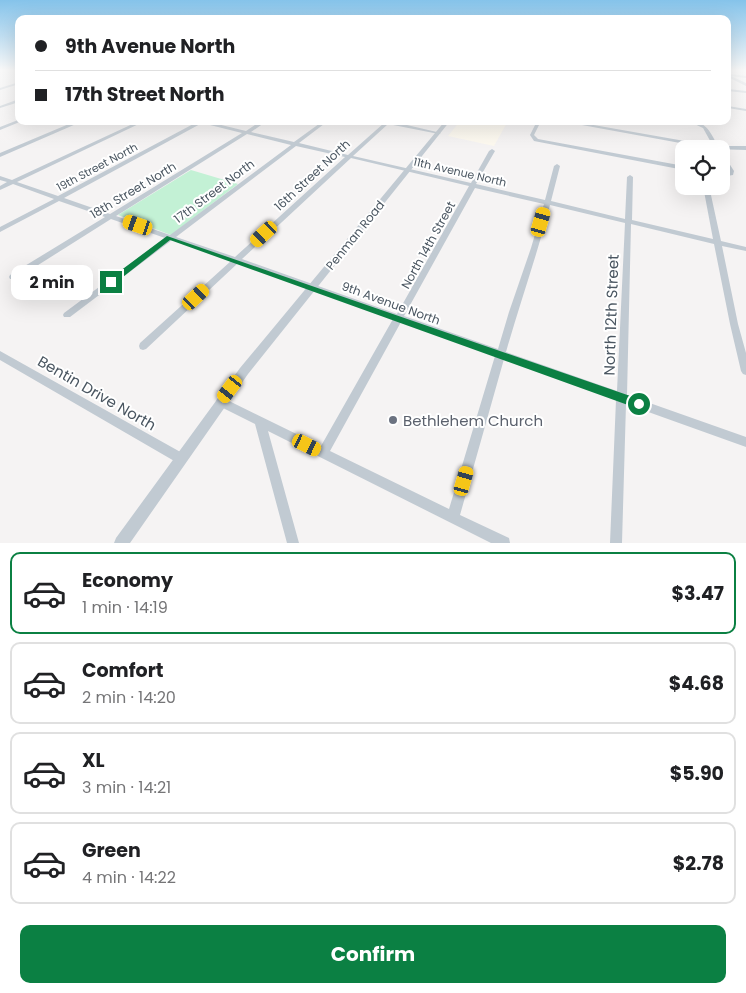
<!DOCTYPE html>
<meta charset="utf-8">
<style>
:root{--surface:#fff;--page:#f2f2f2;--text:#202124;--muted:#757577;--line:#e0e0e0;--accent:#0b8043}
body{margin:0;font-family:Poppins,sans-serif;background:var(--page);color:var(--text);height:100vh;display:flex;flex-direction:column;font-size:19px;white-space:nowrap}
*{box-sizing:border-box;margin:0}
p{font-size:16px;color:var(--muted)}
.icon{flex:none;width:28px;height:28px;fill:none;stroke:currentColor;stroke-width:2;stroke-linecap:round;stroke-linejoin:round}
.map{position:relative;height:543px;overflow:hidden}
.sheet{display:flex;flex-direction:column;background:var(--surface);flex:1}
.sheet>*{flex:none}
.top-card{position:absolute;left:15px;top:15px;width:716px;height:110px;border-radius:10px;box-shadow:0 5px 20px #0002;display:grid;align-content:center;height:110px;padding:0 20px;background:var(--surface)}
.buttons{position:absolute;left:675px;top:140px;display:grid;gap:10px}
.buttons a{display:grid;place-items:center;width:55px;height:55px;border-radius:10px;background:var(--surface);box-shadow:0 5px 20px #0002;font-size:25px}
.end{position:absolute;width:22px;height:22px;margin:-11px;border:6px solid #0b8043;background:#fff;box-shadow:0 0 0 2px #fff}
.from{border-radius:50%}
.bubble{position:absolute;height:35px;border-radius:10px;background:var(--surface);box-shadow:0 5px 20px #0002;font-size:16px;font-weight:700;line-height:35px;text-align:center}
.car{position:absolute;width:15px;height:30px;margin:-15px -8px;border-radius:6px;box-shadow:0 0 4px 1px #0007;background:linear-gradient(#f5c518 24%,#345 0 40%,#f5c518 0 76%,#345 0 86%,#f5c518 0)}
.top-card b{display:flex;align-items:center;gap:18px;height:48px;font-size:19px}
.top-card b+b{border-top:1px solid var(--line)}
.top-card i{width:12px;height:12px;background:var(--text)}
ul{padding:9px 0 0;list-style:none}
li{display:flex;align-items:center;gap:15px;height:82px;margin:0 10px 8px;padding:0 10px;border:2px solid var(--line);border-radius:10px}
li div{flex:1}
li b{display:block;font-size:19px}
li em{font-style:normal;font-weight:700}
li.active{border-color:var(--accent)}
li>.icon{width:45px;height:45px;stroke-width:1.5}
.cta{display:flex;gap:10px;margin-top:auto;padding:10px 20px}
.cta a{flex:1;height:58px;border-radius:10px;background:var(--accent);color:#fff;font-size:20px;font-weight:700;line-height:58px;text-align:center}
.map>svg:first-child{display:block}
</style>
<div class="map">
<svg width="746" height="543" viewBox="0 0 746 543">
<rect width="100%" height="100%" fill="#f5f3f3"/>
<path fill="#fdf9ef" d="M 460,121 L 508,121 L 494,146 L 448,136 Z"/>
<path fill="#c3f1d5" d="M 191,170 L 238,184 L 171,235 L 118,215 Z"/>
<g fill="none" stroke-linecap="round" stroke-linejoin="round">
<path fill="#c1cad2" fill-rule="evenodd" d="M 730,74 L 746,76 L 746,78 L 731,76 L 746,83 L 746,86 L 728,77 L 728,75 Z
M 19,82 L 19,84 L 0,90 L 0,88 Z
M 728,89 L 746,91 L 746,93 L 728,91 Z
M 19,99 L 19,102 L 0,108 L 0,106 Z
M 728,106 L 746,109 L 746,111 L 728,108 Z
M 18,120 L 19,121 L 22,121 L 0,130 L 0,127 Z
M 76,121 L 83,121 L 0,157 L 0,153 Z
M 139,121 L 145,121 L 17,182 L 58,196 L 197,122 L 195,121 L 205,121 L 246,131 L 261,121 L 267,121 L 251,132 L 294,142 L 323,121 L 328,121 L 299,143 L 348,155 L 384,123 L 380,121 L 390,121 L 441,133 L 439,134 L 388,124 L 353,156 L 471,183 L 489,151 L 492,149 L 495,151 L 476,184 L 545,200 L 554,166 L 557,164 L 560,166 L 551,201 L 625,219 L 627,177 L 630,175 L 633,177 L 632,220 L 713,239 L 703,186 L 709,186 L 721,241 L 746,247 L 746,251 L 722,246 L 738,324 L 746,353 L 746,375 L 743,374 L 741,371 L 730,324 L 714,244 L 631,224 L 627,395 L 746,437 L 746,447 L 626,404 L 622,543 L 610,543 L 616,400 L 504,359 L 460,515 L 509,538 L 510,543 L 491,543 L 268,431 L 299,543 L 287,543 L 255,424 L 217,405 L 216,402 L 217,399 L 221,397 L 225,399 L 321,446 L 393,319 L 238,263 L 146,349 L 143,350 L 140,349 L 139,346 L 140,343 L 231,261 L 172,240 L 70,317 L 64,317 L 63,315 L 64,313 L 165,238 L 111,219 L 16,279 L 10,279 L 9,277 L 10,275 L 105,217 L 59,201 L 0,232 L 0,227 L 54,199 L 13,184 L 0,190 L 0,186 L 7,182 L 0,180 L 0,176 L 12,180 ZM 202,123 L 242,133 L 110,214 L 64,198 ZM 247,134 L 291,145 L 170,235 L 116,216 ZM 296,146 L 345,157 L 235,257 L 176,237 ZM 351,158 L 469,186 L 397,314 L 242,259 ZM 475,188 L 544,204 L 531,248 L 509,312 L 498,349 L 404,316 ZM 550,205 L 625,223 L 617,391 L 506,352 C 520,303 537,255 550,205 ZM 401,322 L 495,356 L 449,509 L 330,451 Z
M 537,121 L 541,121 L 534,135 L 538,139 L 684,166 L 684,170 L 534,141 L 530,135 Z
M 560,121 L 571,121 L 713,146 L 703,128 L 688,121 C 707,121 710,132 718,146 L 746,146 L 746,150 L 713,149 Z
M 721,153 L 723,154 L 734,171 L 733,175 L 721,177 L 721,173 L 728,173 L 728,171 L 721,160 Z
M 0,351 L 184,454 L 186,458 L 184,462 L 180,464 L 176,462 L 0,360 Z"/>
<path fill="#c1cad2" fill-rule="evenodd" d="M 445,121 L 450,121 L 248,374 L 130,543 L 114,543 L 116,538 L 240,368 Z"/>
</g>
<linearGradient id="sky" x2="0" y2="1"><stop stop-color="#85c3ea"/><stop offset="0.48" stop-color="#fafafa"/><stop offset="1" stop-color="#fafafa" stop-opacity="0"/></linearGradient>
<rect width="746" height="146" fill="url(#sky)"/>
<path fill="#0b8043" d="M 167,236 L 639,399 L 644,404 L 639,409 L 170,240 L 114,284 L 108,284 L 108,280 Z"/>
<circle fill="#6b7280" stroke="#fff" stroke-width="2" cx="393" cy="420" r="5"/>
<g text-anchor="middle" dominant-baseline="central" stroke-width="4" stroke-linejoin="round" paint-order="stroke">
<g font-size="11" fill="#4a5661" stroke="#fff">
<text transform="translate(97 167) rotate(-28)">19th Street North</text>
<text transform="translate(460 172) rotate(13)">11th Avenue North</text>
</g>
<g font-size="12" fill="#4a5661" stroke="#fff">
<text transform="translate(312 175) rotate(-43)">16th Street North</text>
<text transform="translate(133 190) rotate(-31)">18th Street North</text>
<text transform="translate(214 191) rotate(-37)">17th Street North</text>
<text transform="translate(355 235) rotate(-51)">Penman Road</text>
<text transform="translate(428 245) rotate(-61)">North 14th Street</text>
<text transform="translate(391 303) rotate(20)">9th Avenue North</text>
</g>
<g font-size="15" fill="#4a5661" stroke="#fff">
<text transform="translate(611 315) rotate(-88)">North 12th Street</text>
<text transform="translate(97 393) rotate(30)">Bentin Drive North</text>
</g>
<g font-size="15" fill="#5b616d" stroke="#fff" text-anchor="start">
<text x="403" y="420">Bethlehem Church</text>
</g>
</g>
</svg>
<div class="buttons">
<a><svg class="icon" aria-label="locate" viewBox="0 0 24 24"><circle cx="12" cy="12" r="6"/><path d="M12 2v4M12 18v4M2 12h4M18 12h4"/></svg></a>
</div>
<i class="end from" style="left:639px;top:404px"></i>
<i class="end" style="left:111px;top:282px"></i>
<div class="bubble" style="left:11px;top:265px;width:82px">2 min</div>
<i class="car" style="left:541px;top:222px;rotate:16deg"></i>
<i class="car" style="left:138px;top:225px;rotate:289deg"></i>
<i class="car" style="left:264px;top:234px;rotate:227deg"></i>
<i class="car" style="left:196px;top:297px;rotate:47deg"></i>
<i class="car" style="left:230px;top:389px;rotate:217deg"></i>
<i class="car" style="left:307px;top:445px;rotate:116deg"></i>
<i class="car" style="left:464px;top:481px;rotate:16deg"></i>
<div class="top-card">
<b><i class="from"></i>9th Avenue North</b>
<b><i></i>17th Street North</b>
</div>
</div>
<section class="sheet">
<ul>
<li class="active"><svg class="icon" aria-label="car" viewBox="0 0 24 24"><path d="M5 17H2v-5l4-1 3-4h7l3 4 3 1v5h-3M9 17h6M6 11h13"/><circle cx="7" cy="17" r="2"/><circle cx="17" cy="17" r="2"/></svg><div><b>Economy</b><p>1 min · 14:19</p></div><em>$3.47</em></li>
<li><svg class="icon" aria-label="car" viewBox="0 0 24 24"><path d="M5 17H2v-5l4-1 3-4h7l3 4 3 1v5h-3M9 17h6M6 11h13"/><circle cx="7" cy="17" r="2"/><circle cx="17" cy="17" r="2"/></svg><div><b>Comfort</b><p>2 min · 14:20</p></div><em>$4.68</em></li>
<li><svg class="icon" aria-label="car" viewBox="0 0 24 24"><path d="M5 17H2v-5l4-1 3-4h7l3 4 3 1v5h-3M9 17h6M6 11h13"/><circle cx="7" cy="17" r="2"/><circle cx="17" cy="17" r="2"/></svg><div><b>XL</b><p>3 min · 14:21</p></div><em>$5.90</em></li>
<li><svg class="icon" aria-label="car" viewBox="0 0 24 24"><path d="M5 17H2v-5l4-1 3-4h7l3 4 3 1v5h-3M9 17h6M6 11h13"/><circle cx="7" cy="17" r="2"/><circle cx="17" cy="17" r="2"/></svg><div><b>Green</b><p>4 min · 14:22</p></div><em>$2.78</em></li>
</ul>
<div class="cta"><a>Confirm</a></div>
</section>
